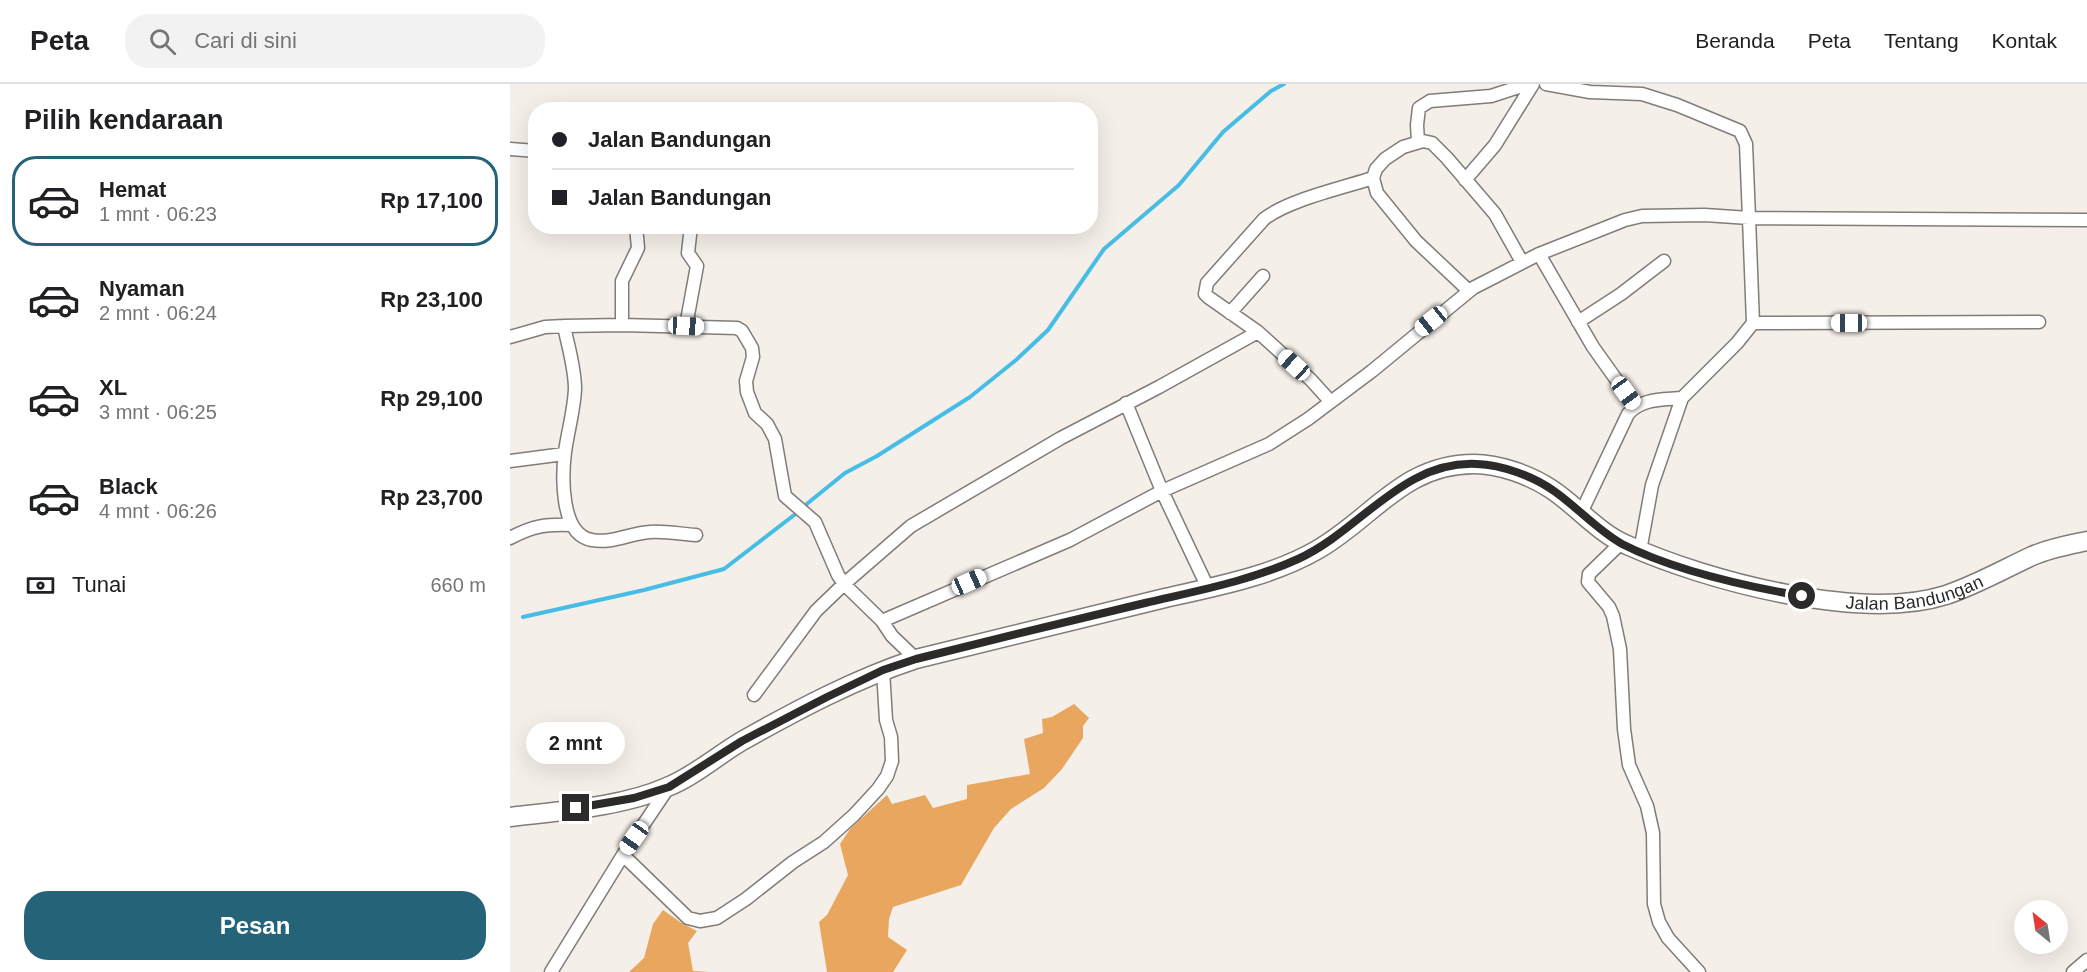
<!DOCTYPE html>
<html lang="id">
<meta charset="utf-8">
<style>
:root{--surface:#fff;--page:#f2f2f2;--text:#202124;--muted:#757577;--line:#e0e0e0;--accent:#256379}
body{margin:0;font-family:Helvetica,sans-serif;background:var(--page);color:var(--text);height:100vh;display:flex;flex-direction:column;font-size:22px;white-space:nowrap}
*{box-sizing:border-box;margin:0}
p{font-size:20px;color:var(--muted)}
.icon{flex:none;width:33px;height:33px;fill:none;stroke:currentColor;stroke-width:2;stroke-linecap:round;stroke-linejoin:round}
.map{position:relative;flex:1;overflow:hidden}
.side{display:flex;flex-direction:column;background:var(--surface);width:510px}
.side>*{flex:none}
.hud{position:absolute;left:18px;top:18px;width:570px;height:132px;border-radius:24px;box-shadow:0 6px 24px #0002;display:grid;align-content:center;height:132px;padding:0 24px;background:var(--surface)}
.needle{width:39px;rotate:330deg}
.buttons{position:absolute;left:1504px;top:816px;display:grid;gap:12px}
.buttons a{display:grid;place-items:center;width:54px;height:54px;border-radius:50%;background:var(--surface);box-shadow:0 6px 24px #0002;font-size:30px}
.end{position:absolute;width:27px;height:27px;margin:-14px;border:8px solid #2d2b29;background:#fff;box-shadow:0 0 0 3px #fff}
.from{border-radius:50%}
.bubble{position:absolute;height:42px;border-radius:21px;background:var(--surface);box-shadow:0 6px 24px #0002;font-size:20px;font-weight:800;line-height:42px;text-align:center}
.car{position:absolute;width:18px;height:36px;margin:-18px -9px;border-radius:8px;box-shadow:0 0 4px 2px #0007;background:linear-gradient(#fff 24%,#345 0 40%,#fff 0 76%,#345 0 86%,#fff 0)}
.hud b{display:flex;align-items:center;gap:21px;height:57px;font-size:22px}
.hud b+b{border-top:2px solid var(--line)}
.hud i{width:15px;height:15px;background:var(--text)}
ul{padding:0;list-style:none}
li{display:flex;align-items:center;gap:18px;height:90px;margin:0 12px 9px;padding:0 12px;border:3px solid transparent;border-radius:24px}
li div{flex:1}
li b{display:block;font-size:22px}
li em{font-style:normal;font-weight:800}
li.current{border-color:var(--accent)}
li>.icon{width:54px;height:54px;stroke-width:1.5}
h2{padding:0 24px;font-size:27px;line-height:72px}
.pay{display:flex;align-items:center;gap:15px;height:66px;padding:0 24px;font-size:22px}
.pay p{margin-inline-start:auto}
.button{display:flex;gap:12px;margin-top:auto;padding:12px 24px}
.button a{flex:1;height:69px;border-radius:24px;background:var(--accent);color:#fff;font-size:24px;font-weight:800;line-height:69px;text-align:center}
header{display:flex;align-items:center;gap:36px;box-sizing:border-box;height:84px;padding:0 30px;background:var(--surface);border-bottom:2px solid var(--line)}
header strong{font-size:28px}
nav{display:flex;gap:33px;margin-inline-start:auto;font-size:21px}
.search{width:420px;height:54px;background:var(--page);display:flex;align-items:center;gap:15px;box-sizing:border-box;padding:0 21px;border-radius:24px;color:var(--muted);font-size:22px}
main{display:flex;flex:1;min-height:0}
.map>svg:first-child{display:block}
</style>
<header>
<strong>Peta</strong>
<div class="search"><svg class="icon" aria-label="search" viewBox="0 0 24 24"><circle cx="10" cy="10" r="6"/><path d="M15 15l6 6"/></svg>Cari di sini</div>
<nav><a>Beranda</a><a>Peta</a><a>Tentang</a><a>Kontak</a></nav>
</header>
<main>
<section class="side">
<h2>Pilih kendaraan</h2>
<ul>
<li class="current"><svg class="icon" aria-label="car" viewBox="0 0 24 24"><path d="M5 17H2v-5l4-1 3-4h7l3 4 3 1v5h-3M9 17h6M6 11h13"/><circle cx="7" cy="17" r="2"/><circle cx="17" cy="17" r="2"/></svg><div><b>Hemat</b><p>1 mnt · 06:23</p></div><em>Rp 17,100</em></li>
<li><svg class="icon" aria-label="car" viewBox="0 0 24 24"><path d="M5 17H2v-5l4-1 3-4h7l3 4 3 1v5h-3M9 17h6M6 11h13"/><circle cx="7" cy="17" r="2"/><circle cx="17" cy="17" r="2"/></svg><div><b>Nyaman</b><p>2 mnt · 06:24</p></div><em>Rp 23,100</em></li>
<li><svg class="icon" aria-label="car" viewBox="0 0 24 24"><path d="M5 17H2v-5l4-1 3-4h7l3 4 3 1v5h-3M9 17h6M6 11h13"/><circle cx="7" cy="17" r="2"/><circle cx="17" cy="17" r="2"/></svg><div><b>XL</b><p>3 mnt · 06:25</p></div><em>Rp 29,100</em></li>
<li><svg class="icon" aria-label="car" viewBox="0 0 24 24"><path d="M5 17H2v-5l4-1 3-4h7l3 4 3 1v5h-3M9 17h6M6 11h13"/><circle cx="7" cy="17" r="2"/><circle cx="17" cy="17" r="2"/></svg><div><b>Black</b><p>4 mnt · 06:26</p></div><em>Rp 23,700</em></li>
</ul>
<div class="pay"><svg class="icon" aria-label="cash" viewBox="0 0 24 24"><path d="M3 7h18v10H3z"/><circle cx="12" cy="12" r="2"/></svg>Tunai<p>660 m</p></div>
<div class="button"><a>Pesan</a></div>
</section>
<div class="map">
<svg width="1577" height="888" viewBox="0 0 1577 888">
<rect width="100%" height="100%" fill="#f5efe9"/>
<path fill="#e8a65e" d="M 564,620 L 579,634 L 573,642 L 573,654 L 552,685 L 534,704 L 501,725 L 484,744 L 451,801 L 383,823 L 379,835 L 378,853 L 397,866 L 383,888 L 317,888 L 309,838 L 317,831 L 338,791 L 330,760 L 340,745 L 377,711 L 382,720 L 415,711 L 423,724 L 457,715 L 457,701 L 520,690 L 514,655 L 533,649 L 532,635 L 542,633 Z
M 153,826 L 170,838 L 187,847 L 178,859 L 183,887 L 200,888 L 119,888 L 134,874 L 143,840 Z"/>
<g fill="none" stroke-linecap="round" stroke-linejoin="round">
<path stroke="#47bde5" stroke-width="4" d="M 293,423 L 335,389 L 367,372 L 460,313 L 506,276 L 538,246 L 594,165 L 669,101 L 713,48 L 761,7 L 774,0
M 13,533 L 134,506 L 214,485 L 288,428"/>
<defs>
<path id="minor" d="M 908,58 L 907,41 L 909,24 L 920,17 L 981,12 L 1018,0
M 0,65 L 26,67
M 955,96 L 985,61 L 1023,0
M 1029,170 L 1083,263 L 1125,322
M 959,207 L 906,157 L 867,109 L 863,94 L 866,85 L 875,75 L 893,63 L 913,57 L 922,59 L 937,74 L 985,130 L 1012,178
M 720,229 L 753,192
M 1068,238 L 1111,210 L 1154,177
M 1243,239 L 1529,238
M 112,241 L 112,197 L 128,164 L 126,142
M 54,242 C 58,262 65,284 65,305 C 64,327 58,346 55,368 C 52,392 50,451 82,456 C 101,460 121,449 140,448 C 155,447 171,450 186,451
M 176,242 L 187,182 L 178,169 L 181,142
M 748,248 L 698,213 L 695,210 L 697,199 L 754,135 C 778,116 832,104 863,94
M 0,253 L 35,243 L 54,242 L 112,241 L 227,244 L 232,247 L 242,264 L 243,273 L 236,297 L 237,308 L 245,329 L 257,340 L 265,355 L 275,412 L 305,438 L 328,491 L 334,500 L 372,537 L 382,552 L 406,575
M 616,319 L 652,407 L 698,504
M 0,377 L 54,370
M 1071,429 L 1118,330 C 1132,314 1152,316 1172,314
M 0,454 C 23,442 35,440 61,441
M 1111,459 L 1079,490 L 1078,498 L 1099,523 L 1103,532 L 1110,565 L 1114,645 L 1119,681 L 1137,722 L 1143,749 L 1144,820 L 1149,838 L 1158,854 L 1189,888
M 1130,467 L 1142,401 L 1172,314 L 1227,259 L 1243,239 L 1239,134 L 1577,136
M 372,537 L 560,456 L 652,407 L 759,360 L 798,335 L 862,287 L 963,204 L 1029,170 L 1115,136 L 1132,132 L 1195,131 L 1239,134 L 1236,60 L 1230,47 L 1167,21 L 1132,10 L 1080,8 L 1036,0
M 244,611 L 306,527 L 334,500 L 401,442 L 551,354 L 649,303 L 748,248 L 801,296 L 820,317
M 113,771 L 178,834 L 190,837 L 207,834 L 236,815 L 283,778 L 314,758 L 344,731 L 368,705 L 377,692 L 382,677 L 381,653 L 376,636 L 373,586
M 41,888 L 113,771 L 158,704
M 1563,888 L 1577,876"/>
<g id="primary">
<path id="s1" d="M 0,733 C 50,727 112,723 157,703 C 183,693 208,671 232,657 C 287,626 345,595 406,575 C 487,555 569,535 651,515 C 703,503 760,493 807,466 C 863,434 893,380 964,380 C 989,380 1020,391 1041,405 C 1067,422 1088,449 1117,461 C 1197,497 1351,538 1436,511 C 1466,501 1494,485 1522,472 C 1540,464 1558,461 1577,457"/>
</g>
</defs>
<use href="#minor" stroke="#817c77" stroke-width="15"/>
<use href="#primary" stroke="#817c77" stroke-width="21"/>
<use href="#minor" stroke="#fff" stroke-width="12"/>
<use href="#primary" stroke="#fff" stroke-width="18"/>
</g>
<g fill="none" stroke-linecap="round" stroke-linejoin="round">
<path stroke="#2d2b29" stroke-width="8" d="M 66,724 L 124,714 L 159,703 L 232,657 L 317,613 L 373,586 L 406,575 C 482,556 559,537 635,519 C 686,507 740,497 788,475 C 850,447 893,376 967,380 C 992,381 1023,392 1044,407 C 1067,423 1087,446 1112,460 C 1165,487 1234,502 1292,512"/>
</g>
<g text-anchor="middle" dominant-baseline="central" stroke-width="6" stroke-linejoin="round" paint-order="stroke">
<g font-size="18" fill="#2d2b29" stroke="#fffdfc">
<text stroke="none"><textPath href="#s1" startOffset="1514">Jalan Bandungan</textPath></text>
</g>
</g>
</svg>
<div class="buttons">
<a><svg class="needle" viewBox="-14 -14 28 28"><path d="M0-13l5 13h-10z" fill="#e53935"/><path d="M0 13l5-13h-10z" fill="#757577"/></svg></a>
</div>
<i class="end from" style="left:1292px;top:512px"></i>
<i class="end" style="left:66px;top:724px"></i>
<div class="bubble" style="left:16px;top:638px;width:99px">2 mnt</div>
<i class="car" style="left:921px;top:237px;rotate:231deg"></i>
<i class="car" style="left:1339px;top:239px;rotate:270deg"></i>
<i class="car" style="left:176px;top:242px;rotate:93deg"></i>
<i class="car" style="left:784px;top:281px;rotate:312deg"></i>
<i class="car" style="left:1116px;top:309px;rotate:144deg"></i>
<i class="car" style="left:459px;top:498px;rotate:66deg"></i>
<i class="car" style="left:124px;top:754px;rotate:215deg"></i>
<div class="hud">
<b><i class="from"></i>Jalan Bandungan</b>
<b><i></i>Jalan Bandungan</b>
</div>
</div>
</main>
